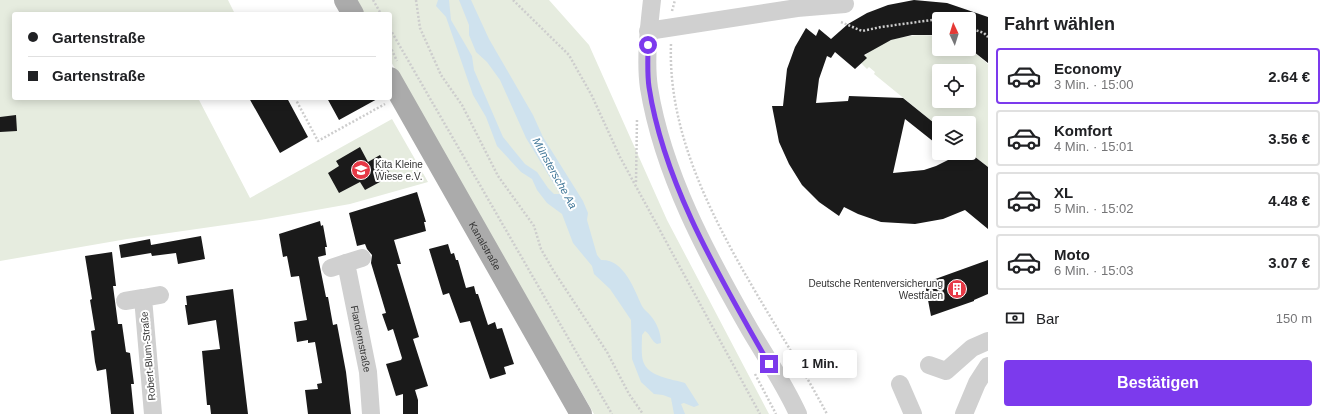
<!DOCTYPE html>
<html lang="de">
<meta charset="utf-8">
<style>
:root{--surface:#fff;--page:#f2f2f2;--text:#202124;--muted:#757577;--line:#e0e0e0;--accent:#7c3aed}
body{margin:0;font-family:Helvetica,sans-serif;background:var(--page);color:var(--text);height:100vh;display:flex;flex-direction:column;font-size:15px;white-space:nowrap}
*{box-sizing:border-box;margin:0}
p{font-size:13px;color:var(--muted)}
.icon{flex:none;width:22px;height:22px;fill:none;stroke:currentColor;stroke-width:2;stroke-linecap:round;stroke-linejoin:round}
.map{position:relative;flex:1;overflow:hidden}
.drawer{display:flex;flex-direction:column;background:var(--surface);width:340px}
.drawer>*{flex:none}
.top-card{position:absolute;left:12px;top:12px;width:380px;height:88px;border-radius:4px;box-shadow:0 2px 10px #0003;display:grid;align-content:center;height:88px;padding:0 16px;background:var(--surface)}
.needle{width:26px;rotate:356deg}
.buttons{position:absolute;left:932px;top:12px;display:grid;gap:8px}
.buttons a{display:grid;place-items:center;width:44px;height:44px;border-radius:4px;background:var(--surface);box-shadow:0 2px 10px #0003;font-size:20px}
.end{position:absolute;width:18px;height:18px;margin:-9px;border:5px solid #7c3aed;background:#fff;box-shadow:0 0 0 2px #fff}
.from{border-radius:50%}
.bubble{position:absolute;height:28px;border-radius:4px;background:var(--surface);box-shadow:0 2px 10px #0003;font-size:13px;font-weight:600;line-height:28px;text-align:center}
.top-card b{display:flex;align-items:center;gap:14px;height:38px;font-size:15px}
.top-card b+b{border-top:1px solid var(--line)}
.top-card i{width:10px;height:10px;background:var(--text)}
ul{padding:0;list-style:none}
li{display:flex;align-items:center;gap:12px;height:56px;margin:0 8px 6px;padding:0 8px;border:2px solid var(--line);border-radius:4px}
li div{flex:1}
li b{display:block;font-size:15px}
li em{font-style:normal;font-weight:600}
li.selected{border-color:var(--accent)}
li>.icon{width:36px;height:36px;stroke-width:1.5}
h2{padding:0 16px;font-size:18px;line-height:48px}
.pay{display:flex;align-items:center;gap:10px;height:44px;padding:0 16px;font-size:15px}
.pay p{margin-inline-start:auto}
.cta{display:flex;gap:8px;margin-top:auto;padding:8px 16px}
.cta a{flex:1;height:46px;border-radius:4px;background:var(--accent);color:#fff;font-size:16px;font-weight:600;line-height:46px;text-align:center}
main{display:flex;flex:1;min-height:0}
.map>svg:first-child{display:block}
</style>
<main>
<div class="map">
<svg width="988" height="414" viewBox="0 0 988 414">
<rect width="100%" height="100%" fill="#fff"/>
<path fill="#e6ecdf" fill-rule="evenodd" d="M 0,0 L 228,0 L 235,14 L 14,14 L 14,98 L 198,98 L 250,198 L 392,119 L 428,182 L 350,204 L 260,220 L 127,239 L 0,261 Z
M 356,0 L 549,0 L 589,45 L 667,220 L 769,414 L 594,414 L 390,60 L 390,14 L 364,14 Z
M 937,34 L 939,34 L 937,44 L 939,45 L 939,49 L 969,48 L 988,64 L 988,167 L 969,152 L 969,123 L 939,123 L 939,127 L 874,74 L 875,72 L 869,67 L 867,69 L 860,62 C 876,39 910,33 936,36 ZM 939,71 L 969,71 L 969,101 L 939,101 Z"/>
<path fill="#cfe2ee" d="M 438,0 L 449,0 L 451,20 L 472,56 L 474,70 L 503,137 L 525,164 L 537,172 L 548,188 L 554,194 L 560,194 L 526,138 L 500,80 L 487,62 L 476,52 L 469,35 L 469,25 L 459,0 L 471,0 L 489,39 L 533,115 L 543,137 L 583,201 L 588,213 L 587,220 L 597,255 L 601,260 C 624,259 634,289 642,306 C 644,310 648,312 650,315 C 657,323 661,333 661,343 L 657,344 C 651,341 651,335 645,331 L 642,335 C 642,343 641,354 643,361 C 648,377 672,379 685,383 L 699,405 L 694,407 L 684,403 L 681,404 L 685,414 L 674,414 L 671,398 L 663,395 L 654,394 L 641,382 L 632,359 L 631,320 L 610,289 L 594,274 L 592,266 L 573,243 L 562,214 L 547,203 L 537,190 L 532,179 L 521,172 L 497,146 L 486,117 L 473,95 L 446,17 L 436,6 Z"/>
<path fill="#1a1a1a" d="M 914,0 L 947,3 L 988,17 L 988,63 L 969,48 L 969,19 L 939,19 L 939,35 L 912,35 L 891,40 L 864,55 L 867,58 L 855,69 L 835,52 L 831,58 L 827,56 L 819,79 L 816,103 L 848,101 L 849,96 L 903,98 L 939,127 L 939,146 L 905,119 L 893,173 L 924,170 L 936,166 L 962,153 L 970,153 L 988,167 L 988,229 L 965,210 L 943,219 L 915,224 L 881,222 L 858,214 L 844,207 L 839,216 L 819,202 L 802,185 L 789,164 L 779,142 L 772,106 L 783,106 L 787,69 L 795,47 L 806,28 L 816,36 L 819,29 L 831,39 L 848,24 L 867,13 L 888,5 Z
M 249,98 L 287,98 L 308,137 L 280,153 Z
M 327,98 L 379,98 L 339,120 Z
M 16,115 L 17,131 L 0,132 L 0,117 Z
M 360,147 L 368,162 L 380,155 L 391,176 L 365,190 L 360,182 L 339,193 L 328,173 L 339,166 L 336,161 Z
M 417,192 L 426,222 L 424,222 L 426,231 L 394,240 L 401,264 L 397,264 L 419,337 L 413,339 L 428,386 L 415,390 L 418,400 L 418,414 L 403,414 L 403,394 L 396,396 L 386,364 L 401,360 L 402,358 L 393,329 L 388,331 L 382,314 L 386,313 L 371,263 L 372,255 L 367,249 L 365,244 L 357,246 L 349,213 Z
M 320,221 L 321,226 L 323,225 L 327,247 L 325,247 L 326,255 L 318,257 L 326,297 L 328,297 L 333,325 L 337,324 L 346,372 L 351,414 L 308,414 L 305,390 L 318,389 L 317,384 L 322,383 L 315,342 L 308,343 L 308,340 L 297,342 L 294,322 L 307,320 L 299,276 L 291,277 L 287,256 L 283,257 L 279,234 Z
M 201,236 L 205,259 L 178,264 L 176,253 L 152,256 L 151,253 L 121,258 L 119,245 L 150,239 L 151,245 Z
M 448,244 L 451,254 L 454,253 L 456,260 L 458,260 L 466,288 L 474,286 L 476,294 L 478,294 L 488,325 L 495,322 L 497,329 L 502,328 L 514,364 L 504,367 L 506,374 L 490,379 L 470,321 L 460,323 L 449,293 L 443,295 L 429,249 Z
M 112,252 L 116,286 L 113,286 L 118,324 L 122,324 L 126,352 L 130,353 L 134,384 L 131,384 L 134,414 L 111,414 L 106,369 L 97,371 L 95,362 L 91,331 L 95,330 L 90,300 L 92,299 L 85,256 Z
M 988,260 L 988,294 L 974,300 L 974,301 L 931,316 L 925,284 L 927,282 Z
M 233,289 L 248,414 L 211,414 L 210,405 L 207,405 L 202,351 L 220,349 L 216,320 L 188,325 L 185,305 L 187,305 L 186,296 Z"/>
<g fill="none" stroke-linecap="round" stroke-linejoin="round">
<path stroke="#cdcdcd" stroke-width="2.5" stroke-dasharray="2 2" stroke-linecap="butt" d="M 373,0 L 381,14
M 416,0 L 420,28 L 441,75 L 462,105 L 498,176 L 534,226 L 541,249 L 553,270 L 607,352 L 629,394 L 643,414
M 513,0 L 569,55 L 592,96 L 620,157 L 760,414
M 672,11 L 675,0
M 943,19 L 946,19
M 841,22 L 862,31 L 881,27 L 939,19
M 969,28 L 984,33 L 988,37
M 390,29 L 612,414
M 671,44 C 666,177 767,301 827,414
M 390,46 L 397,61
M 295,98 L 318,141 L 385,104
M 636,182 L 637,119
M 755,374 L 776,414"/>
<g stroke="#d0d0d0" stroke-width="18">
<path d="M 652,0 C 649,26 645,61 649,88 C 663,174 707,255 750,330 C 766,357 785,385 798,414"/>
<path d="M 648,31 L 797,8 L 845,4"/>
<path id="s1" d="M 362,258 L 346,263 L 368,372 L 371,414"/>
<path d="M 331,268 L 346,263"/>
<path d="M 125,301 L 143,298"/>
<path d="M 929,365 L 946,371 L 972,348 L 988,341"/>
<path d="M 900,384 L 913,414"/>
<path d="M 153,414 L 143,298 L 160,295"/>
<path d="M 964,414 L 977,383 L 988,366"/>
</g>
<g stroke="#ababab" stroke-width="22">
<path d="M 345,0 L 353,14"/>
<path id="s2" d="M 390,78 L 581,414"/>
</g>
</g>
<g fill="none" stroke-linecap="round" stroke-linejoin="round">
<path stroke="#7c3aed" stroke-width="5" d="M 648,45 C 648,59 647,74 649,87 C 664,185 721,279 769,364"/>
</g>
<defs>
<symbol id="school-disc" viewBox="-11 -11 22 22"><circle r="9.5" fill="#e63946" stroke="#fff"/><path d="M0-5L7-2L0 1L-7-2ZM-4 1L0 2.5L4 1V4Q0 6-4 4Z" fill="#fff"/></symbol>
<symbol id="building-disc" viewBox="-11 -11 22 22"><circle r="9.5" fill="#e63946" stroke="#fff"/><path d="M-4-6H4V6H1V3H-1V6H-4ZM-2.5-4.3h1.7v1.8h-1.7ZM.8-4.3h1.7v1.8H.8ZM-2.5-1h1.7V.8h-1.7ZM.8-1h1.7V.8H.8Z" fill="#fff"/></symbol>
</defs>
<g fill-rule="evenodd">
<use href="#school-disc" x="350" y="159" width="22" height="22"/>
<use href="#building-disc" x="946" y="278" width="22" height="22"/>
</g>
<g text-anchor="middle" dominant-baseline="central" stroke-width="4" stroke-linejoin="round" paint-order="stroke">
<g font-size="10" fill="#333" stroke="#fff" text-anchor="start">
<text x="375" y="164">Kita Kleine<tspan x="375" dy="12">Wiese e.V.</tspan></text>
<text x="943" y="283" text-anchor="end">Deutsche Rentenversicherung<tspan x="943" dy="12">Westfalen</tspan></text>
</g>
<g font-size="10" fill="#333" stroke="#fff">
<text stroke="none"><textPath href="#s2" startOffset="193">Kanalstraße</textPath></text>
<text stroke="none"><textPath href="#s1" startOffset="94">Flandernstraße</textPath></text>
<text transform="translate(148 356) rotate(-95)">Robert-Blum-Straße</text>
</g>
<g font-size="11" font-style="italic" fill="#3f7597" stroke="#fff">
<text transform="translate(555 173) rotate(61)">Münstersche Aa</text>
</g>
</g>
</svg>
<div class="buttons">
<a><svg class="needle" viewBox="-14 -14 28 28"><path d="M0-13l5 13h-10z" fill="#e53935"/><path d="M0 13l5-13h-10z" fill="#757577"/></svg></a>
<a><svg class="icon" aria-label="locate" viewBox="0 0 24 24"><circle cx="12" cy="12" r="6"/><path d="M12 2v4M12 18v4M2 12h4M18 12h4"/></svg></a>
<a><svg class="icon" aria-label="layers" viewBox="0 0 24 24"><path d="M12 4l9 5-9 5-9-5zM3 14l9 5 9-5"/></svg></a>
</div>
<i class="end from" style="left:648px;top:45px"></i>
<i class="end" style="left:769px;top:364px"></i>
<div class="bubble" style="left:783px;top:350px;width:74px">1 Min.</div>
<div class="top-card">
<b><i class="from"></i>Gartenstraße</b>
<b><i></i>Gartenstraße</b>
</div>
</div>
<section class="drawer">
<h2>Fahrt wählen</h2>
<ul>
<li class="selected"><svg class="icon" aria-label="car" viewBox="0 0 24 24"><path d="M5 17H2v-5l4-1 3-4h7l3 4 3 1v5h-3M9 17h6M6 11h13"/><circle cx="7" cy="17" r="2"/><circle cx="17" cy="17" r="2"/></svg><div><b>Economy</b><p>3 Min. · 15:00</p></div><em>2.64 €</em></li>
<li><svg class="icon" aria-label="car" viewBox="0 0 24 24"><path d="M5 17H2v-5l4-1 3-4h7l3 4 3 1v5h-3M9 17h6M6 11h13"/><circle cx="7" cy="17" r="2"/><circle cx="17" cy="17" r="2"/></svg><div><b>Komfort</b><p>4 Min. · 15:01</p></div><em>3.56 €</em></li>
<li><svg class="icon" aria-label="car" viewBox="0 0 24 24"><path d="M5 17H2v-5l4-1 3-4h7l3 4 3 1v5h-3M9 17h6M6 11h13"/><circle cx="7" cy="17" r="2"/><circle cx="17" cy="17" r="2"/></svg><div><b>XL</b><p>5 Min. · 15:02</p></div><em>4.48 €</em></li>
<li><svg class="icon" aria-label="car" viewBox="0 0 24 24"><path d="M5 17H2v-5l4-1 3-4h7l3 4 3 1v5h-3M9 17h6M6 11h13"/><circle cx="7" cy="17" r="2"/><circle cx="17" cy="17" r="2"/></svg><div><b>Moto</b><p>6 Min. · 15:03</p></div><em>3.07 €</em></li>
</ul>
<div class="pay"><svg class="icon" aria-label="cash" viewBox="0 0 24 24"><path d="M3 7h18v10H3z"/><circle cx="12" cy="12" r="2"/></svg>Bar<p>150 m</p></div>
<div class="cta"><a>Bestätigen</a></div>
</section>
</main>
